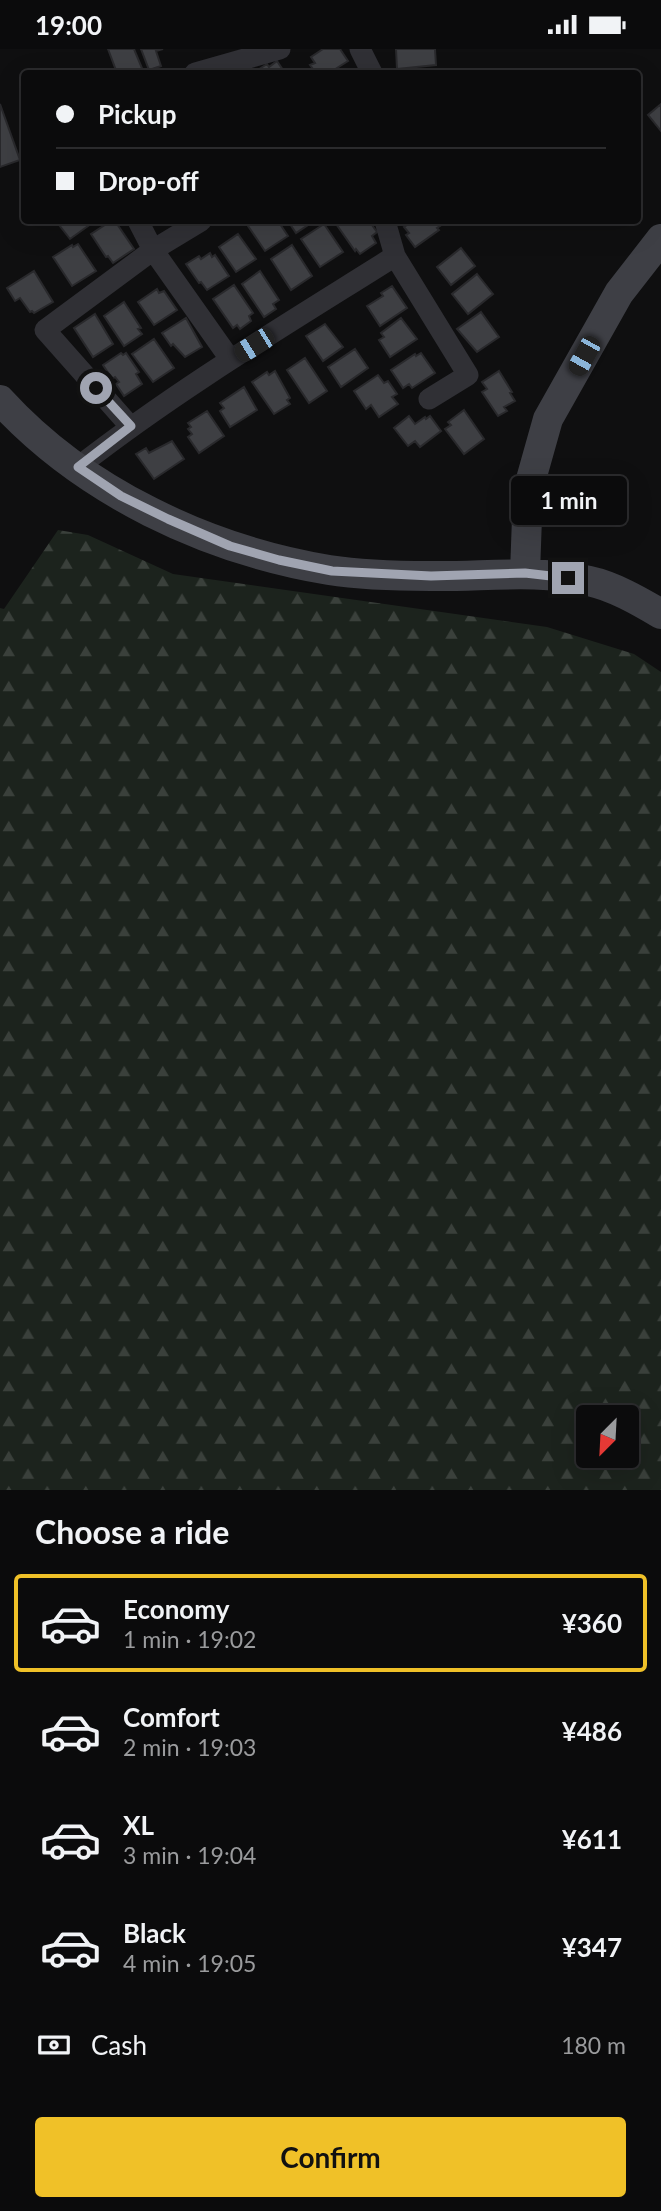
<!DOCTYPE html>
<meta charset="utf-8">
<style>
:root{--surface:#0b0b0c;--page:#141415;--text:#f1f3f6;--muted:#9a9b9d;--line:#2b2b2d;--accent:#f0c128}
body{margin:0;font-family:Lato,sans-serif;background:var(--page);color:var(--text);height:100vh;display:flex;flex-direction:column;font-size:26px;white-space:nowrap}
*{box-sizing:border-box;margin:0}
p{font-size:23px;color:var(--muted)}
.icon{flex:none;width:38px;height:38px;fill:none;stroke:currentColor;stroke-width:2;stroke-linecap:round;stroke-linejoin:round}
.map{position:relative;height:1441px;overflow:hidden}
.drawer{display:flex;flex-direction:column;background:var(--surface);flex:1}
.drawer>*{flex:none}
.banner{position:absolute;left:21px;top:21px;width:620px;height:154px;border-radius:7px;box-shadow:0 7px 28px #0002,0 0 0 2px var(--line);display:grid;align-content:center;height:154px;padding:0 35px;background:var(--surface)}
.needle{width:46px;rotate:204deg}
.buttons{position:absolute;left:576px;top:1356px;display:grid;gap:14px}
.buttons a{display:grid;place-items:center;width:63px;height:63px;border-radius:7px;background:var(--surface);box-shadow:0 7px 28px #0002,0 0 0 2px var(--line);font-size:35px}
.end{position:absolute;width:32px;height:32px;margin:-16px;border:9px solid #a0a4b1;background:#111;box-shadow:0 0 0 4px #111}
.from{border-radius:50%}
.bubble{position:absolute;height:49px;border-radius:7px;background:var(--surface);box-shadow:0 7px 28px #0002,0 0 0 2px var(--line);font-size:23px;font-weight:700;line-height:49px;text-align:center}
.car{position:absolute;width:21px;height:42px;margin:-21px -10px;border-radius:9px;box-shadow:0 0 5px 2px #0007;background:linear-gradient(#222 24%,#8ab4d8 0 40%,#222 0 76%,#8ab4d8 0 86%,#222 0)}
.banner b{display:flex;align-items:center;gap:24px;height:66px;font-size:26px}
.banner b+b{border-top:2px solid var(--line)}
.banner i{width:18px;height:18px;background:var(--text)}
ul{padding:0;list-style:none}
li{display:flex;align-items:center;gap:21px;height:98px;margin:0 14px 10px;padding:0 21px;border:4px solid transparent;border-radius:7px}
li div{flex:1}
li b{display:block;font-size:26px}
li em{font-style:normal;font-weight:700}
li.on{border-color:var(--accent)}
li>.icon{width:63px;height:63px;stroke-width:1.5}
h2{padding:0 35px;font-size:32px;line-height:84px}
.pay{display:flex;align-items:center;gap:18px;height:77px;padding:0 35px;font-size:26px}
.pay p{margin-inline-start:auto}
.cta{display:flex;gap:14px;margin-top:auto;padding:14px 35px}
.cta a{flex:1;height:80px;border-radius:7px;background:var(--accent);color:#111;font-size:28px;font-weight:700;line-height:80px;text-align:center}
.status{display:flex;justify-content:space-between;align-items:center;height:49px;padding:0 35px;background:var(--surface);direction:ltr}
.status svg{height:19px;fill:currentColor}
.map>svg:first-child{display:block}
</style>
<div class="status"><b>19:00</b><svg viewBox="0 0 49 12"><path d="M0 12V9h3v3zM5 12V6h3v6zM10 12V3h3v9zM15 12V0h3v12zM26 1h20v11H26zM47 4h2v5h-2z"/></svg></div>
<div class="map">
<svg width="661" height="1441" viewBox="0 0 661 1441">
<defs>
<pattern id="forest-firs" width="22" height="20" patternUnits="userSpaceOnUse" patternTransform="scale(1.75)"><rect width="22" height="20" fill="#1c231d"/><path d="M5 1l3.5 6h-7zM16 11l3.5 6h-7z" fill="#3a403b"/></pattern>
</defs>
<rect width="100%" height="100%" fill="#0f0f10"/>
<path fill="url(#forest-firs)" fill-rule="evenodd" d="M 58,481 L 88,486 L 173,525 L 547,578 L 634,605 L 661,623 L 661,1441 L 0,1441 L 0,559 L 4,560 ZM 588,1368 L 626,1368 L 626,1407 L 588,1407 Z"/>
<path fill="#3e3f43" stroke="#29292c" stroke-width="2" d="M 108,0 L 134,0 L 144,24 L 117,24 Z
M 141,0 L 163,0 L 156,2 L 161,17 L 149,21 Z
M 323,0 L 340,0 L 348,12 L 329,24 L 316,24 L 310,16 L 315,14 L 311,8 Z
M 396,0 L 435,0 L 436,16 L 397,20 Z
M 277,12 L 285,24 L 253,24 L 267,15 L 269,18 Z
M 0,55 L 20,111 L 0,118 Z
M 661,55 L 661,82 L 648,66 Z
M 56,172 L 95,172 L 70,190 Z
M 111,172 L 115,172 L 134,200 L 113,214 L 108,207 L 106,208 L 91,185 Z
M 249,172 L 278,172 L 288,187 L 265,202 L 246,174 Z
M 288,172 L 314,172 L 296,184 Z
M 334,172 L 369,172 L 377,183 L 372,187 L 376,194 L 360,205 L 356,200 L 355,202 Z
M 413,172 L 436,172 L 440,177 L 437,179 L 439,181 L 415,198 L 406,186 L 409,184 L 404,178 Z
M 324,175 L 343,203 L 320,218 L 301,190 Z
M 238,185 L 256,210 L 236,223 L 219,198 Z
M 78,195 L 96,222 L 72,237 L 53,208 L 72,196 L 73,198 Z
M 292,196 L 312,227 L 291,241 L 271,210 Z
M 461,199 L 475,217 L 451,236 L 437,218 Z
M 210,204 L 212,208 L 215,206 L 229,227 L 207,241 L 201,233 L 199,234 L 186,215 L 199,207 L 201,210 Z
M 34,222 L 53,253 L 34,264 L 32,262 L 30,263 L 20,249 L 15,252 L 7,239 Z
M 260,222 L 279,251 L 273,255 L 276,260 L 264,268 L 242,235 Z
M 477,225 L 493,245 L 468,265 L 452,245 Z
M 234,236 L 253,264 L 249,267 L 251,272 L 240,280 L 237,276 L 233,279 L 213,250 Z
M 392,237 L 407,259 L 380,277 L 367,257 L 383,247 L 381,244 Z
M 157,240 L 159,244 L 164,242 L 177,261 L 154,276 L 138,253 Z
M 124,253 L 141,279 L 138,280 L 142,285 L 124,297 L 104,267 Z
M 481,263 L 499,288 L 477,303 L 457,280 Z
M 95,265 L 113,295 L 93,308 L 74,279 Z
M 186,269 L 202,298 L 185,308 L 173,295 L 171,297 L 162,284 Z
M 401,269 L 417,290 L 390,308 L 379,291 L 384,288 L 381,284 Z
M 325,275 L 343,298 L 323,312 L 306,287 Z
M 154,290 L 174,319 L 153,333 L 132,305 Z
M 355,300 L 368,319 L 341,338 L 328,318 Z
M 121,304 L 123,306 L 126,304 L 139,323 L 136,325 L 142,335 L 124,347 L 116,335 L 119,333 L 115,328 L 112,330 L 103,316 Z
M 421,304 L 435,324 L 412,339 L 409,335 L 403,339 L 391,321 L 415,305 L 416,307 Z
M 305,309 L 327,342 L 309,354 L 287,321 Z
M 275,322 L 290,349 L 287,351 L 290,355 L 274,365 L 252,333 L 267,323 L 269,326 Z
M 499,322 L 512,343 L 510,344 L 515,352 L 504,358 L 507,362 L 498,367 L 482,343 L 487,340 L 482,333 Z
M 378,326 L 384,334 L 388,332 L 397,345 L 392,348 L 398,355 L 379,368 L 371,356 L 366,360 L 354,342 Z
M 244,338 L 257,361 L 230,378 L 220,362 L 224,359 L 220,354 Z
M 464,361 L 484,390 L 464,405 L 445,380 L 451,376 L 448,373 Z
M 207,362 L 224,387 L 199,404 L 188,388 L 192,385 L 188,380 L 191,378 L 188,374 Z
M 409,367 L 415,375 L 425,368 L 426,370 L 430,367 L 441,382 L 420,398 L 415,392 L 408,397 L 394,379 Z
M 172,392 L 184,410 L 154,430 L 136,405 L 146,399 L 149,404 Z"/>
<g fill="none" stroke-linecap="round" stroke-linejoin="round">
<path stroke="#303035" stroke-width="21" d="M 360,0 L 372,24
M 195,24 L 280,0
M 138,172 L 153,201 L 230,310
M 395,207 L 468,326 L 429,350
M 130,377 L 45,281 L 153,201 L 201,172
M 78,418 C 178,340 287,275 395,207 L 385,172"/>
<path stroke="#3e3f45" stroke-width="30" d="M 0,351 C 84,443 208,501 329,521 C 361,526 397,527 430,527 C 483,528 536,520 589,532 C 613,537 639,552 661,565
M 525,524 L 528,441 L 548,370 L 619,244 L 661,190"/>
</g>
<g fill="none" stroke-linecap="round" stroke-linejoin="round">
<path stroke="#a0a4b1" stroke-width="9" d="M 96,339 L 131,377 L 78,418 L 121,447 L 168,470 L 230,497 L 279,511 L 332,522 L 431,527 L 525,524 L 568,529"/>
</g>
</svg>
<div class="buttons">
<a><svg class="needle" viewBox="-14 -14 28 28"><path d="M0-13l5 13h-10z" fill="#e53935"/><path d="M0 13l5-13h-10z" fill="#9a9b9d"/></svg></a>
</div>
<i class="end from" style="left:96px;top:339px"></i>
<i class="end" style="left:568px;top:529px"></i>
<div class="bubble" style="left:511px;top:427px;width:116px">1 min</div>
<i class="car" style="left:254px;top:296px;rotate:238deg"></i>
<i class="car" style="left:584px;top:307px;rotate:209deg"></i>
<div class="banner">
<b><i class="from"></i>Pickup</b>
<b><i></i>Drop-off</b>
</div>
</div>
<section class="drawer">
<h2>Choose a ride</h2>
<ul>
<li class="on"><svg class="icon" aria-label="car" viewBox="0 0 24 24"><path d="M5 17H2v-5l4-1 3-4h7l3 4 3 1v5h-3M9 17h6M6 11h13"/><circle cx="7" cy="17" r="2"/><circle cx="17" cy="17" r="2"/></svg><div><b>Economy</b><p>1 min · 19:02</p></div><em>¥360</em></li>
<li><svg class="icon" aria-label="car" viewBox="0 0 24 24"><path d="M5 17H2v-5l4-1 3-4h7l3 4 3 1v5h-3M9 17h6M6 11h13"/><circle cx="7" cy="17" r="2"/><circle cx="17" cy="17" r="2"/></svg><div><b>Comfort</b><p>2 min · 19:03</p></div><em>¥486</em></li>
<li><svg class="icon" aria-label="car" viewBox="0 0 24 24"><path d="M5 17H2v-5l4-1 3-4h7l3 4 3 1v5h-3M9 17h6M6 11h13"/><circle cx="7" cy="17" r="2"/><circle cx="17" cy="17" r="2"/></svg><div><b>XL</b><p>3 min · 19:04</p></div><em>¥611</em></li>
<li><svg class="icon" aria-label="car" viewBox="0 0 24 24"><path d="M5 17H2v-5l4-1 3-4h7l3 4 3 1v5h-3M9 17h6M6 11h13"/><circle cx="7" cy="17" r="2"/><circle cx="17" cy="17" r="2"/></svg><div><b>Black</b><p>4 min · 19:05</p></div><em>¥347</em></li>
</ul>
<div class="pay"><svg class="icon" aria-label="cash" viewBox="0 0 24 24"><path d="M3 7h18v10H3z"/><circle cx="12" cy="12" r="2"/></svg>Cash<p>180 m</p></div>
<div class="cta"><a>Confirm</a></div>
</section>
